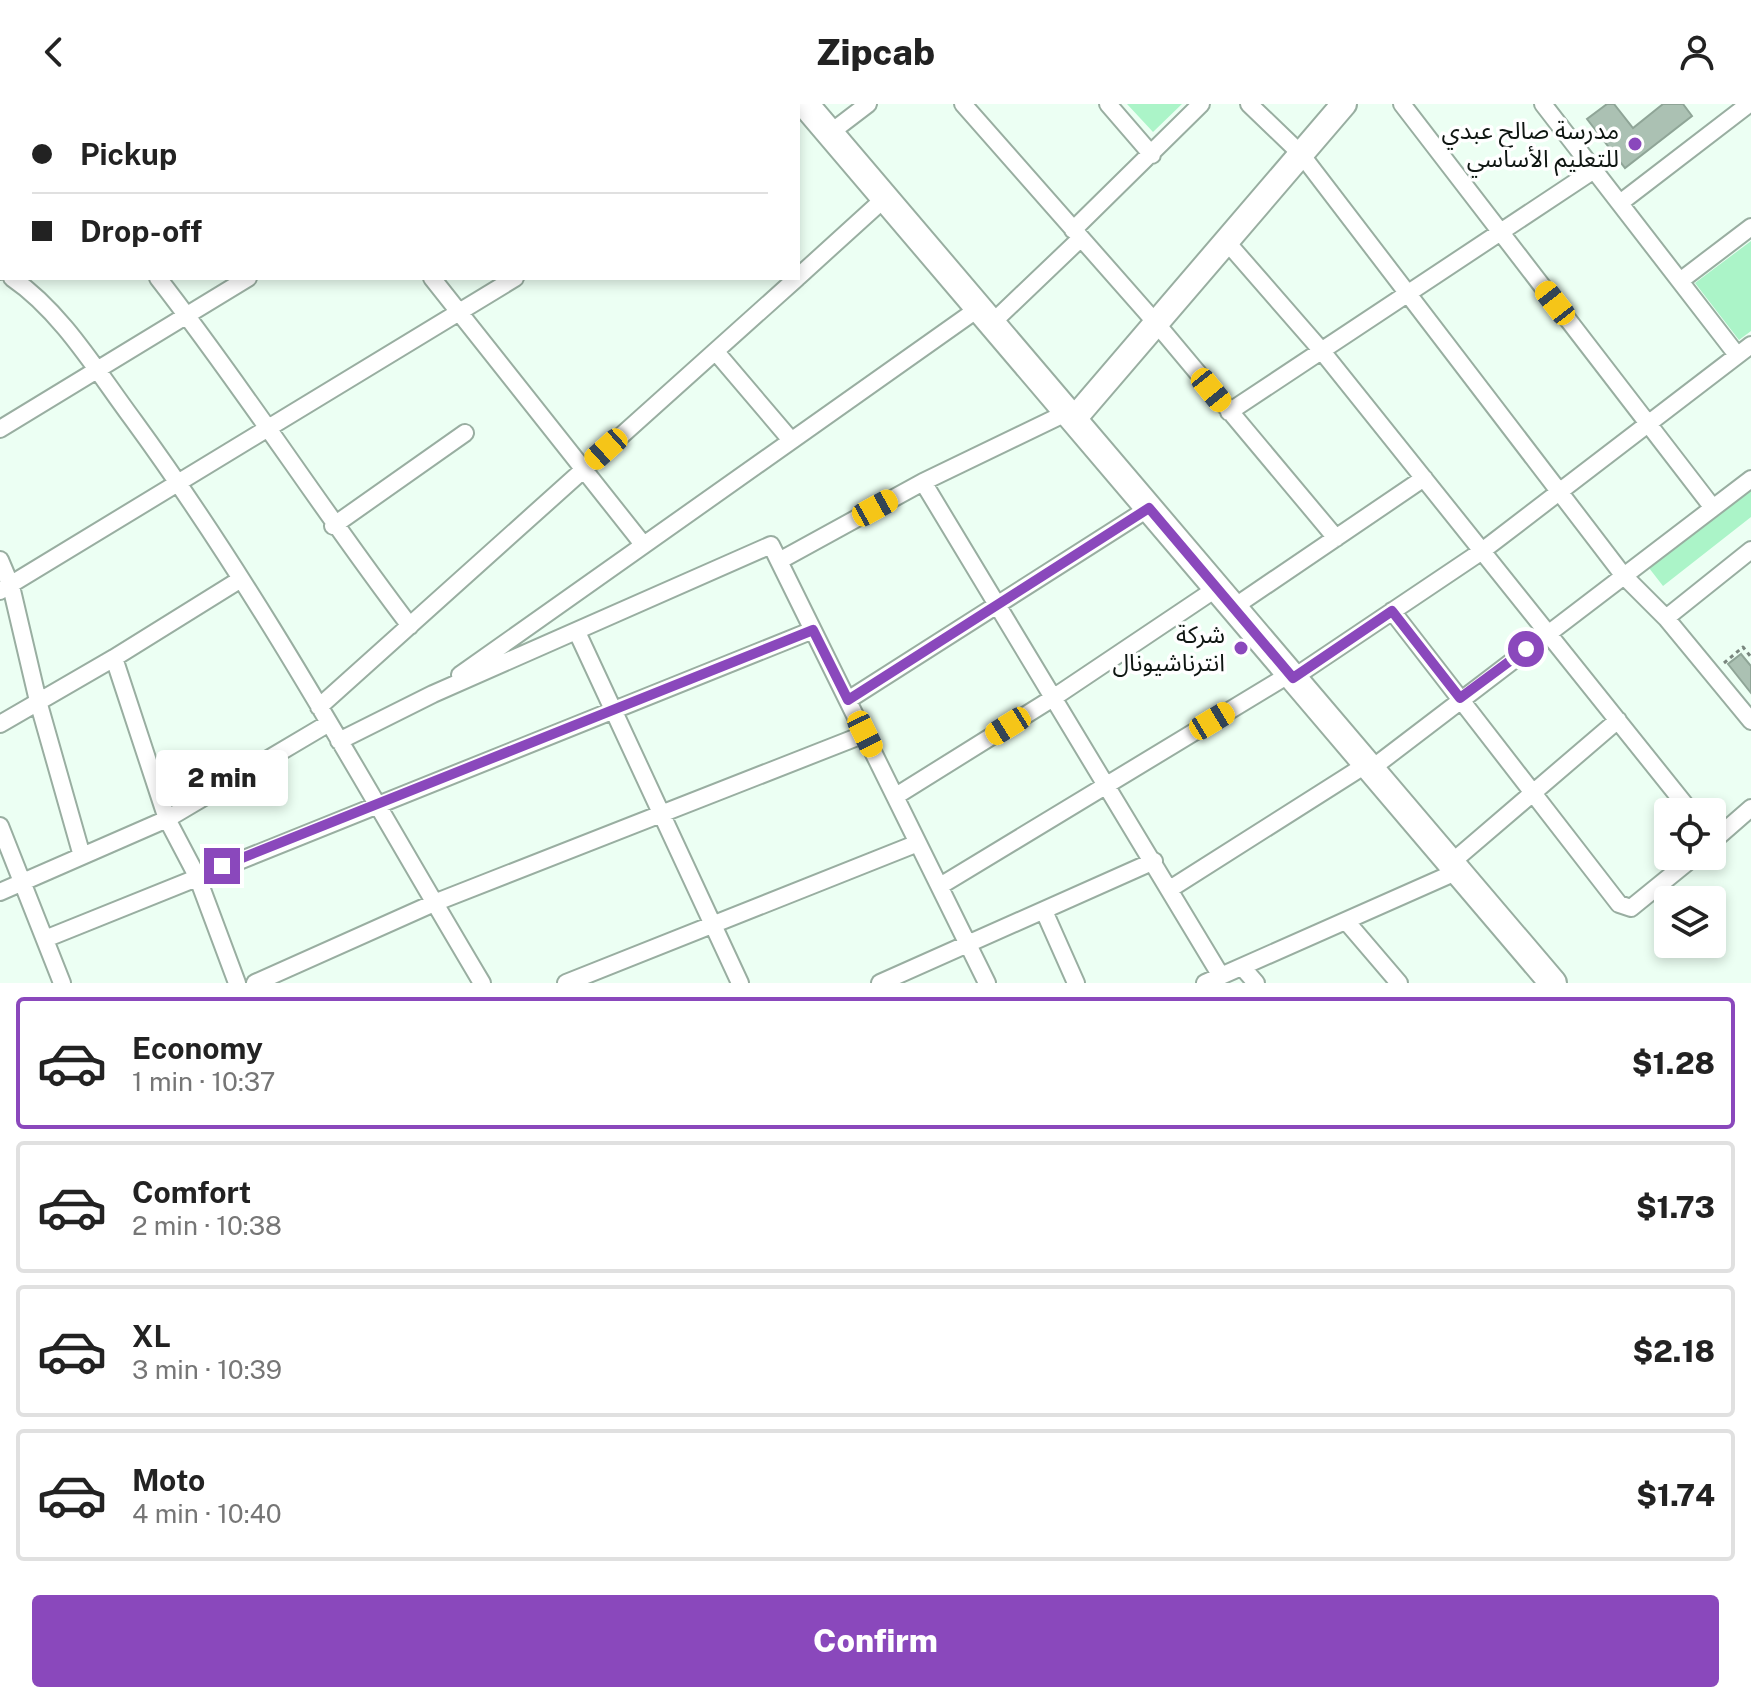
<!DOCTYPE html>
<meta charset="utf-8">
<style>
:root{--surface:#fff;--page:#f2f2f2;--text:#222;--muted:#767676;--line:#e0e0e0;--accent:#8a48bc}
body{margin:0;font-family:"Public Sans","Noto Sans Arabic",sans-serif;background:var(--page);color:var(--text);height:100vh;display:flex;flex-direction:column;font-size:30px;white-space:nowrap}
*{box-sizing:border-box;margin:0}
p{font-size:26px;color:var(--muted)}
.icon{flex:none;width:44px;height:44px;fill:none;stroke:currentColor;stroke-width:2;stroke-linecap:round;stroke-linejoin:round}
.map{position:relative;height:879px;overflow:hidden}
.sheet{display:flex;flex-direction:column;background:var(--surface);flex:1}
.sheet>*{flex:none}
.hud{position:absolute;left:0px;top:0px;width:800px;height:176px;box-shadow:0 4px 12px #0003;display:grid;align-content:center;height:176px;padding:0 32px;background:var(--surface)}
.fabs{position:absolute;left:1654px;top:694px;display:grid;gap:16px}
.fabs a{display:grid;place-items:center;width:72px;height:72px;border-radius:8px;background:var(--surface);box-shadow:0 4px 12px #0003;font-size:40px}
.end{position:absolute;width:36px;height:36px;margin:-18px;border:10px solid #8a48bc;background:#fff;box-shadow:0 0 0 4px #fff}
.from{border-radius:50%}
.bubble{position:absolute;height:56px;border-radius:8px;background:var(--surface);box-shadow:0 4px 12px #0003;font-size:26px;font-weight:800;line-height:56px;text-align:center}
.car{position:absolute;width:24px;height:48px;margin:-24px -12px;border-radius:10px;box-shadow:0 0 6px 2px #0007;background:linear-gradient(#f5c518 24%,#345 0 40%,#f5c518 0 76%,#345 0 86%,#f5c518 0)}
.hud b{display:flex;align-items:center;gap:28px;height:76px;font-size:30px}
.hud b+b{border-top:2px solid var(--line)}
.hud i{width:20px;height:20px;background:var(--text)}
ul{padding:14px 0 0;list-style:none}
li{display:flex;align-items:center;gap:24px;height:132px;margin:0 16px 12px;padding:0 16px;border:4px solid var(--line);border-radius:8px}
li div{flex:1}
li b{display:block;font-size:30px}
li em{font-style:normal;font-weight:800}
li.selected{border-color:var(--accent)}
li>.icon{width:72px;height:72px;stroke-width:1.5}
.action{display:flex;gap:16px;margin-top:auto;padding:16px 32px}
.action a{flex:1;height:92px;border-radius:8px;background:var(--accent);color:#fff;font-size:32px;font-weight:800;line-height:92px;text-align:center}
header{display:flex;justify-content:space-between;align-items:center;height:104px;padding:0 32px;background:var(--surface);font-size:36px;font-weight:800}
.map>svg:first-child{display:block}
</style>
<header><svg class="icon" aria-label="back" viewBox="0 0 24 24"><path d="M15 5l-7 7 7 7"/></svg>Zipcab<svg class="icon" aria-label="person" viewBox="0 0 24 24"><circle cx="12" cy="8" r="4"/><path d="M4 21q1-7 8-7t8 7"/></svg></header>
<div class="map">
<svg width="1751" height="879" viewBox="0 0 1751 879">
<rect width="100%" height="100%" fill="#ecfff3"/>
<path fill="#abf4c8" d="M 1127,0 L 1182,0 L 1153,28 Z
M 1751,137 L 1751,227 L 1739,236 L 1695,179 Z
M 1751,384 L 1751,413 L 1663,482 L 1649,464 Z"/>
<path fill="#abc1b3" stroke="#8fa597" stroke-width="2" d="M 1607,0 L 1614,0 L 1633,24 L 1663,0 L 1683,0 L 1692,12 L 1625,64 L 1587,15 Z
M 1741,550 L 1751,562 L 1751,589 L 1728,560 Z"/>
<g fill="none" stroke-linecap="round" stroke-linejoin="round">
<defs>
<path id="street" d="M 26,0 L 28,2
M 298,0 L 300,2
M 963,0 L 1156,219 L 1336,434
M 1108,0 L 1152,51
M 1249,0 L 1301,50 L 1623,471 L 1666,514 L 1751,617
M 1402,0 L 1713,404
M 1543,0 L 1737,251
M 270,2 L 273,0
M 546,2 L 549,0
M 786,2 L 789,0
M 830,29 L 868,0
M 1620,99 L 1749,0
M 1073,126 L 1201,0
M 1226,137 L 1321,246 L 1691,708
M 0,167 L 2,164
M 798,173 L 885,94
M 12,174 C 62,208 98,269 134,317 C 264,495 369,690 482,879
M 158,174 C 246,287 323,408 410,522
M 432,174 L 642,439
M 1680,177 L 1751,123
M 992,219 L 1080,135
M 716,248 L 790,335
M 1229,308 L 1594,66
M 0,325 L 248,174
M 923,378 L 1221,872
M 333,422 L 465,329
M 0,456 L 11,482 L 38,597 L 82,752
M 779,457 L 923,378 L 1068,308
M 0,487 L 515,174
M 1234,503 L 1424,374
M 1392,507 L 1619,800 L 1631,804 L 1695,752
M 1666,514 L 1751,446
M 577,528 L 740,879
M 114,554 L 167,715 L 197,772 L 237,879
M 460,571 L 979,204
M 1293,574 L 1482,447 L 1751,241
M 848,596 L 1149,404
M 319,603 L 797,174
M 0,620 L 114,554 L 241,475
M 339,637 L 433,590 L 771,441 L 987,879
M 1371,665 L 1751,375
M 896,692 L 1053,594 L 1217,484
M 0,722 L 62,879
M 1712,738 L 1751,704
M 1451,759 L 1618,616
M 940,782 L 1290,570
M 1170,785 L 1367,660
M 0,788 L 167,715 L 329,619
M 1044,807 L 1076,879
M 1346,817 L 1399,879
M 45,835 L 813,526
M 1243,864 L 1256,879
M 255,879 L 434,799 L 865,630
M 566,879 L 918,739
M 880,879 L 1154,757
M 1205,879 L 1458,767"/>
<path id="secondary" d="M 1074,315 L 1344,0"/>
<path id="primary" d="M 805,0 L 1553,879"/>
</defs>
<use href="#street" stroke="#99aea1" stroke-width="20"/>
<use href="#secondary" stroke="#99aea1" stroke-width="28"/>
<use href="#primary" stroke="#99aea1" stroke-width="30"/>
<path stroke="#79867e" stroke-width="3" stroke-dasharray="4 4" stroke-linecap="butt" d="M 1724,559 L 1743,543 L 1751,553"/>
<use href="#street" stroke="#fff" stroke-width="16"/>
<use href="#secondary" stroke="#fff" stroke-width="24"/>
<use href="#primary" stroke="#fff" stroke-width="26"/>
</g>
<g fill="none" stroke-linecap="round" stroke-linejoin="round">
<path stroke="#8a48bc" stroke-width="10" d="M 222,762 L 813,526 L 848,596 L 1149,404 L 1293,574 L 1392,507 L 1460,594 L 1526,545"/>
</g>
<g fill="#8a48bc" stroke="#fff" stroke-width="3">
<circle cx="1635" cy="40" r="8"/>
<circle cx="1241" cy="544" r="8"/>
</g>
<g text-anchor="middle" dominant-baseline="central" stroke-width="7" stroke-linejoin="round" paint-order="stroke">
<g font-size="24" fill="#0f1612" stroke="#fff" text-anchor="end">
<text x="1619" y="26">مدرسة صالح عبدي<tspan x="1619" dy="28">للتعليم الأساسي</tspan></text>
<text x="1225" y="530">شركة<tspan x="1225" dy="28">انترناشيونال</tspan></text>
</g>
</g>
</svg>
<div class="fabs">
<a><svg class="icon" aria-label="locate" viewBox="0 0 24 24"><circle cx="12" cy="12" r="6"/><path d="M12 2v4M12 18v4M2 12h4M18 12h4"/></svg></a>
<a><svg class="icon" aria-label="layers" viewBox="0 0 24 24"><path d="M12 4l9 5-9 5-9-5zM3 14l9 5 9-5"/></svg></a>
</div>
<i class="end from" style="left:1526px;top:545px"></i>
<i class="end" style="left:222px;top:762px"></i>
<div class="bubble" style="left:156px;top:646px;width:132px">2 min</div>
<i class="car" style="left:1555px;top:199px;rotate:322deg"></i>
<i class="car" style="left:1211px;top:286px;rotate:141deg"></i>
<i class="car" style="left:606px;top:345px;rotate:228deg"></i>
<i class="car" style="left:875px;top:404px;rotate:61deg"></i>
<i class="car" style="left:1212px;top:617px;rotate:59deg"></i>
<i class="car" style="left:1008px;top:622px;rotate:238deg"></i>
<i class="car" style="left:865px;top:630px;rotate:154deg"></i>
<div class="hud">
<b><i class="from"></i>Pickup</b>
<b><i></i>Drop-off</b>
</div>
</div>
<section class="sheet">
<ul>
<li class="selected"><svg class="icon" aria-label="car" viewBox="0 0 24 24"><path d="M5 17H2v-5l4-1 3-4h7l3 4 3 1v5h-3M9 17h6M6 11h13"/><circle cx="7" cy="17" r="2"/><circle cx="17" cy="17" r="2"/></svg><div><b>Economy</b><p>1 min · 10:37</p></div><em>$1.28</em></li>
<li><svg class="icon" aria-label="car" viewBox="0 0 24 24"><path d="M5 17H2v-5l4-1 3-4h7l3 4 3 1v5h-3M9 17h6M6 11h13"/><circle cx="7" cy="17" r="2"/><circle cx="17" cy="17" r="2"/></svg><div><b>Comfort</b><p>2 min · 10:38</p></div><em>$1.73</em></li>
<li><svg class="icon" aria-label="car" viewBox="0 0 24 24"><path d="M5 17H2v-5l4-1 3-4h7l3 4 3 1v5h-3M9 17h6M6 11h13"/><circle cx="7" cy="17" r="2"/><circle cx="17" cy="17" r="2"/></svg><div><b>XL</b><p>3 min · 10:39</p></div><em>$2.18</em></li>
<li><svg class="icon" aria-label="car" viewBox="0 0 24 24"><path d="M5 17H2v-5l4-1 3-4h7l3 4 3 1v5h-3M9 17h6M6 11h13"/><circle cx="7" cy="17" r="2"/><circle cx="17" cy="17" r="2"/></svg><div><b>Moto</b><p>4 min · 10:40</p></div><em>$1.74</em></li>
</ul>
<div class="action"><a>Confirm</a></div>
</section>
